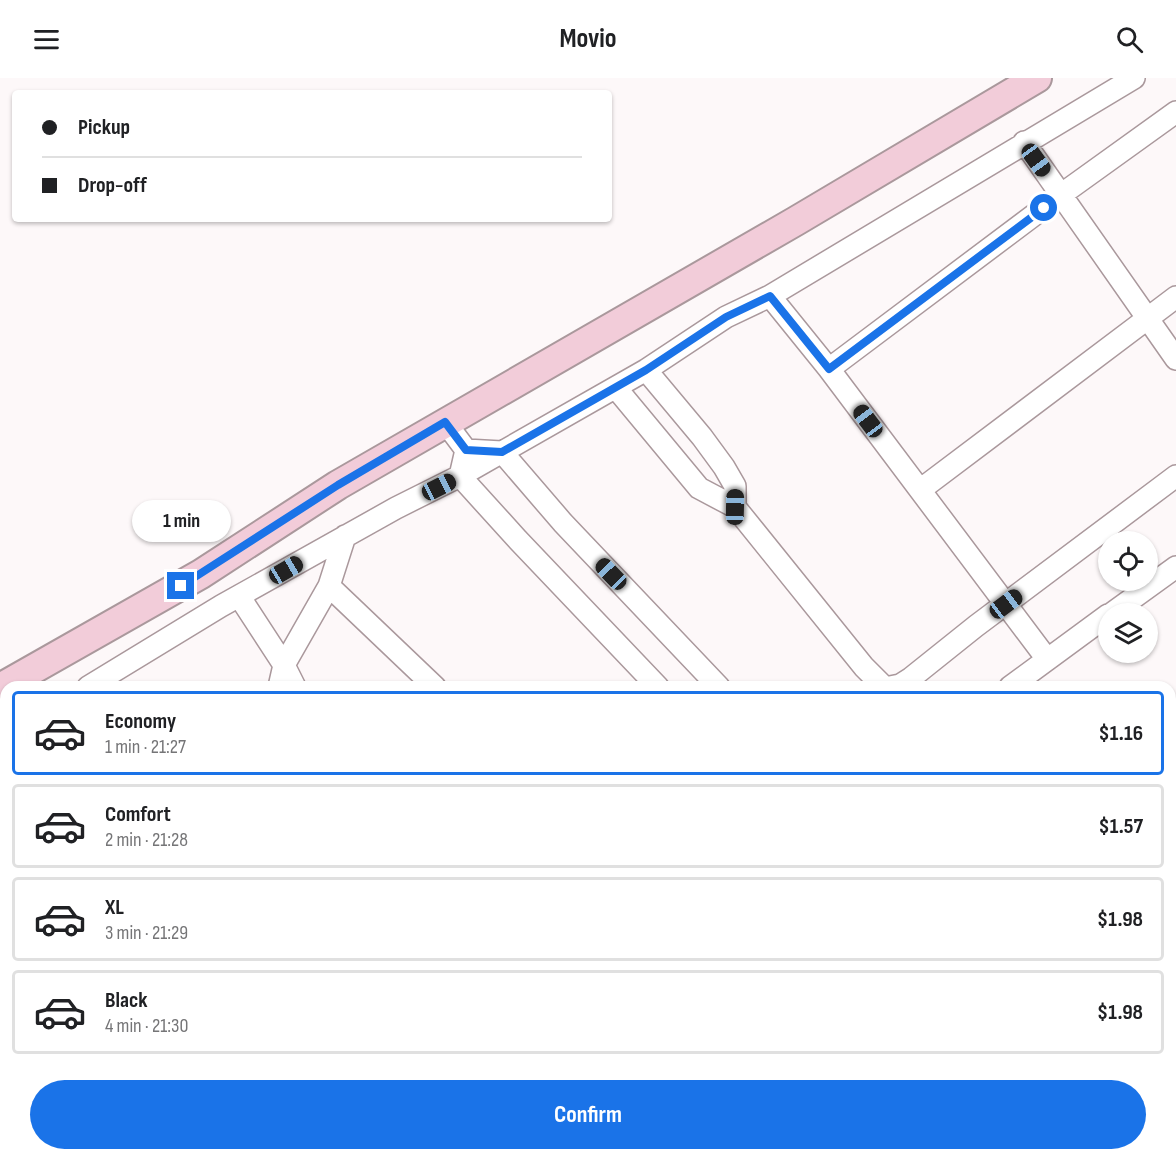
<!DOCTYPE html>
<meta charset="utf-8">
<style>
:root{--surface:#fff;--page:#f2f2f2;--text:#202124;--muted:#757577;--line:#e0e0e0;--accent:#1a73e8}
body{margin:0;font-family:"Sofia Sans Condensed",sans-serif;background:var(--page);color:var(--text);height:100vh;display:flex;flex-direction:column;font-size:22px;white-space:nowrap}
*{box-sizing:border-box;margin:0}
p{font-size:20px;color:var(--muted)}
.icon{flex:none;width:33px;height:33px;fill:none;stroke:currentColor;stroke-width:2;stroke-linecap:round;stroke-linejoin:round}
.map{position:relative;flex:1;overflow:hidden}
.panel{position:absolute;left:0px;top:603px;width:1176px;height:480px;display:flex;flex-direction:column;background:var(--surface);border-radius:18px 18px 0 0;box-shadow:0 2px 4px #0004}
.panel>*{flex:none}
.banner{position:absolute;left:12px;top:12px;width:600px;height:132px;border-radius:6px;box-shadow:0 2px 4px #0004;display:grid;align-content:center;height:132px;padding:0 30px;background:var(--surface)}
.controls{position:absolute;left:1098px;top:453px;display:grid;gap:12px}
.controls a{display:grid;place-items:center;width:60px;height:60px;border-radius:50%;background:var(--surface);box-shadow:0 2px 4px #0004;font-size:30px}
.end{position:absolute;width:27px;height:27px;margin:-14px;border:8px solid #1a73e8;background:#fff;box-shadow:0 0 0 3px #fff}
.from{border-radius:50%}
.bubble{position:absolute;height:42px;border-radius:21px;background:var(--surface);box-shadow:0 2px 4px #0004;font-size:20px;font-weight:700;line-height:42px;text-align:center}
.car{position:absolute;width:18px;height:36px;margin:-18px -9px;border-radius:8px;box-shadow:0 0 4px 2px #0007;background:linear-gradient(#222 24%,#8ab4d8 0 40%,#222 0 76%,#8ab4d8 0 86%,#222 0)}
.banner b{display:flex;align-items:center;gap:21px;height:57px;font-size:22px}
.banner b+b{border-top:2px solid var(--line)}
.banner i{width:15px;height:15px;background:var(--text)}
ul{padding:10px 0 0;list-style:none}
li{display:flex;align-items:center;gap:18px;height:84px;margin:0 12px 9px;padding:0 18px;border:3px solid var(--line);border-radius:6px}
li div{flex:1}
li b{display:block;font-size:22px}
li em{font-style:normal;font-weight:700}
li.active{border-color:var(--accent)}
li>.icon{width:54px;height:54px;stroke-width:1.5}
.button{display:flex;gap:12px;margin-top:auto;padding:12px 30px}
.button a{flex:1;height:69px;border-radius:36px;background:var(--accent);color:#fff;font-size:24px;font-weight:700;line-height:69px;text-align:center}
header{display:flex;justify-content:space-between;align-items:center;height:78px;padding:0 30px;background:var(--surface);font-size:27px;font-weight:700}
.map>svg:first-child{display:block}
</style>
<header><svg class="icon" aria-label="menu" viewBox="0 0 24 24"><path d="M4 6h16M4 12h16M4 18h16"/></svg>Movio<svg class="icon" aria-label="search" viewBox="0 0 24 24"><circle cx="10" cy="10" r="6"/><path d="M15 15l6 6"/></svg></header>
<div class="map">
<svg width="1176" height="1083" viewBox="0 0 1176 1083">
<rect width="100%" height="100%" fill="#fdf8f9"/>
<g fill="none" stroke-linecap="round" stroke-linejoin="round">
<defs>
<path id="street" d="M 1024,64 L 1176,281
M 770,218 L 829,291 L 1047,581
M 829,291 L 1062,116 L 1176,34
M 646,292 L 702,359 L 724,389 L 735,408 L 735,429
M 616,310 L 699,410 L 735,429 L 864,589 L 883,608 L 889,609
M 445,344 L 466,372 L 460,398 L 518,462 L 658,609
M 466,372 L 502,374 L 563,445 L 719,609
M 920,412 L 1176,219
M 329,508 L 435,609
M 239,518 L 284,587 L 295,609
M 1111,536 L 1176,489
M 88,609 L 221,528 L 396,430 L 460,398 L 646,292 L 726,239 L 770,218 L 1134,0
M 279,609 L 284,587 L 329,508 L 345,458
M 890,609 L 900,607 L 911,600 L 976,548 L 1176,398
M 1010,609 L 1108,537
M 1170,646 L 1176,642
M 0,665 L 6,662
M 0,749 L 6,758
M 1170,817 L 1176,812
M 1170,881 L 1176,876
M 0,980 L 6,989
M 1170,1069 L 1176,1075
M 66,1077 L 70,1083
M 389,1077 L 393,1083
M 432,1077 L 436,1083
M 605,1077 L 609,1083
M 1113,1077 L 1119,1083
M 215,1083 L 224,1077
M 739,1083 L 745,1077
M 946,1083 L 952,1077"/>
<path id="secondary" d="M 0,610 L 201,496 L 338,407 L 796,143 L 1037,0"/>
</defs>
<use href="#street" stroke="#aa989c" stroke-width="24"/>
<use href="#secondary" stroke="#aa989c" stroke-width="32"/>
<use href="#street" stroke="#fff" stroke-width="21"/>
<use href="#secondary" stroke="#f2ccd9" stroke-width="28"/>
</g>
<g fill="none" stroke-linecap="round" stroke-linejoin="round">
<path stroke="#1a73e8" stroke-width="8" d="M 181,508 L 338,407 L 445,344 L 466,372 L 502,374 L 646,292 L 726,239 L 770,218 L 829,291 L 1044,130"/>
</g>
</svg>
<div class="controls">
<a><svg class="icon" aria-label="locate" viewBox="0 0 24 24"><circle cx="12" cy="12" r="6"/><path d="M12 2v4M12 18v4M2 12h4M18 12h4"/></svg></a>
<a><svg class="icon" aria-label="layers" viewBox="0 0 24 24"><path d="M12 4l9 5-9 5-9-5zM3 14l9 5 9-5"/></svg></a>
</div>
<i class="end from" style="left:1044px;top:130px"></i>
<i class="end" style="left:181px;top:508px"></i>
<div class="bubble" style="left:132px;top:422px;width:99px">1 min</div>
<i class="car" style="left:1036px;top:82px;rotate:144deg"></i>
<i class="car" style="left:868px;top:343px;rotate:323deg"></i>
<i class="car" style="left:439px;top:409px;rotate:63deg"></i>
<i class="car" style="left:735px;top:429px;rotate:1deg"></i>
<i class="car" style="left:286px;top:492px;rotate:60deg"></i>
<i class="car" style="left:611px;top:496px;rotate:316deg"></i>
<i class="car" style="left:1006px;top:526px;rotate:53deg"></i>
<div class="banner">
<b><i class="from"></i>Pickup</b>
<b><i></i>Drop-off</b>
</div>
<section class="panel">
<ul>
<li class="active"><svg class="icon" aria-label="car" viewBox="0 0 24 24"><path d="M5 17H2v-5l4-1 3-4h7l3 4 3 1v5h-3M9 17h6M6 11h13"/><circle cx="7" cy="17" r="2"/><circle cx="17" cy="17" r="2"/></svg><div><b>Economy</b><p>1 min · 21:27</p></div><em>$1.16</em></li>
<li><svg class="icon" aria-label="car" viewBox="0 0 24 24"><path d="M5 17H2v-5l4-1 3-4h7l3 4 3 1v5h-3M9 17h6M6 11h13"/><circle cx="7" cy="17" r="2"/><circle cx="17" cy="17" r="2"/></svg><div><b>Comfort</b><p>2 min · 21:28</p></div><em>$1.57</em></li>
<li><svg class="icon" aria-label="car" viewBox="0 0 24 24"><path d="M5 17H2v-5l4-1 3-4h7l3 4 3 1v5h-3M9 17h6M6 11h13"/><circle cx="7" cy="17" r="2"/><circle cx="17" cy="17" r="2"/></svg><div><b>XL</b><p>3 min · 21:29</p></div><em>$1.98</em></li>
<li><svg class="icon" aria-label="car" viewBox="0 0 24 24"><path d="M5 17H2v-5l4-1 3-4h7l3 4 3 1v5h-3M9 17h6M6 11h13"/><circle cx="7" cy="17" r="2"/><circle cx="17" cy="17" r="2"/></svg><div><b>Black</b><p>4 min · 21:30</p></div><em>$1.98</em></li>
</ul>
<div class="button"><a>Confirm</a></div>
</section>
</div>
